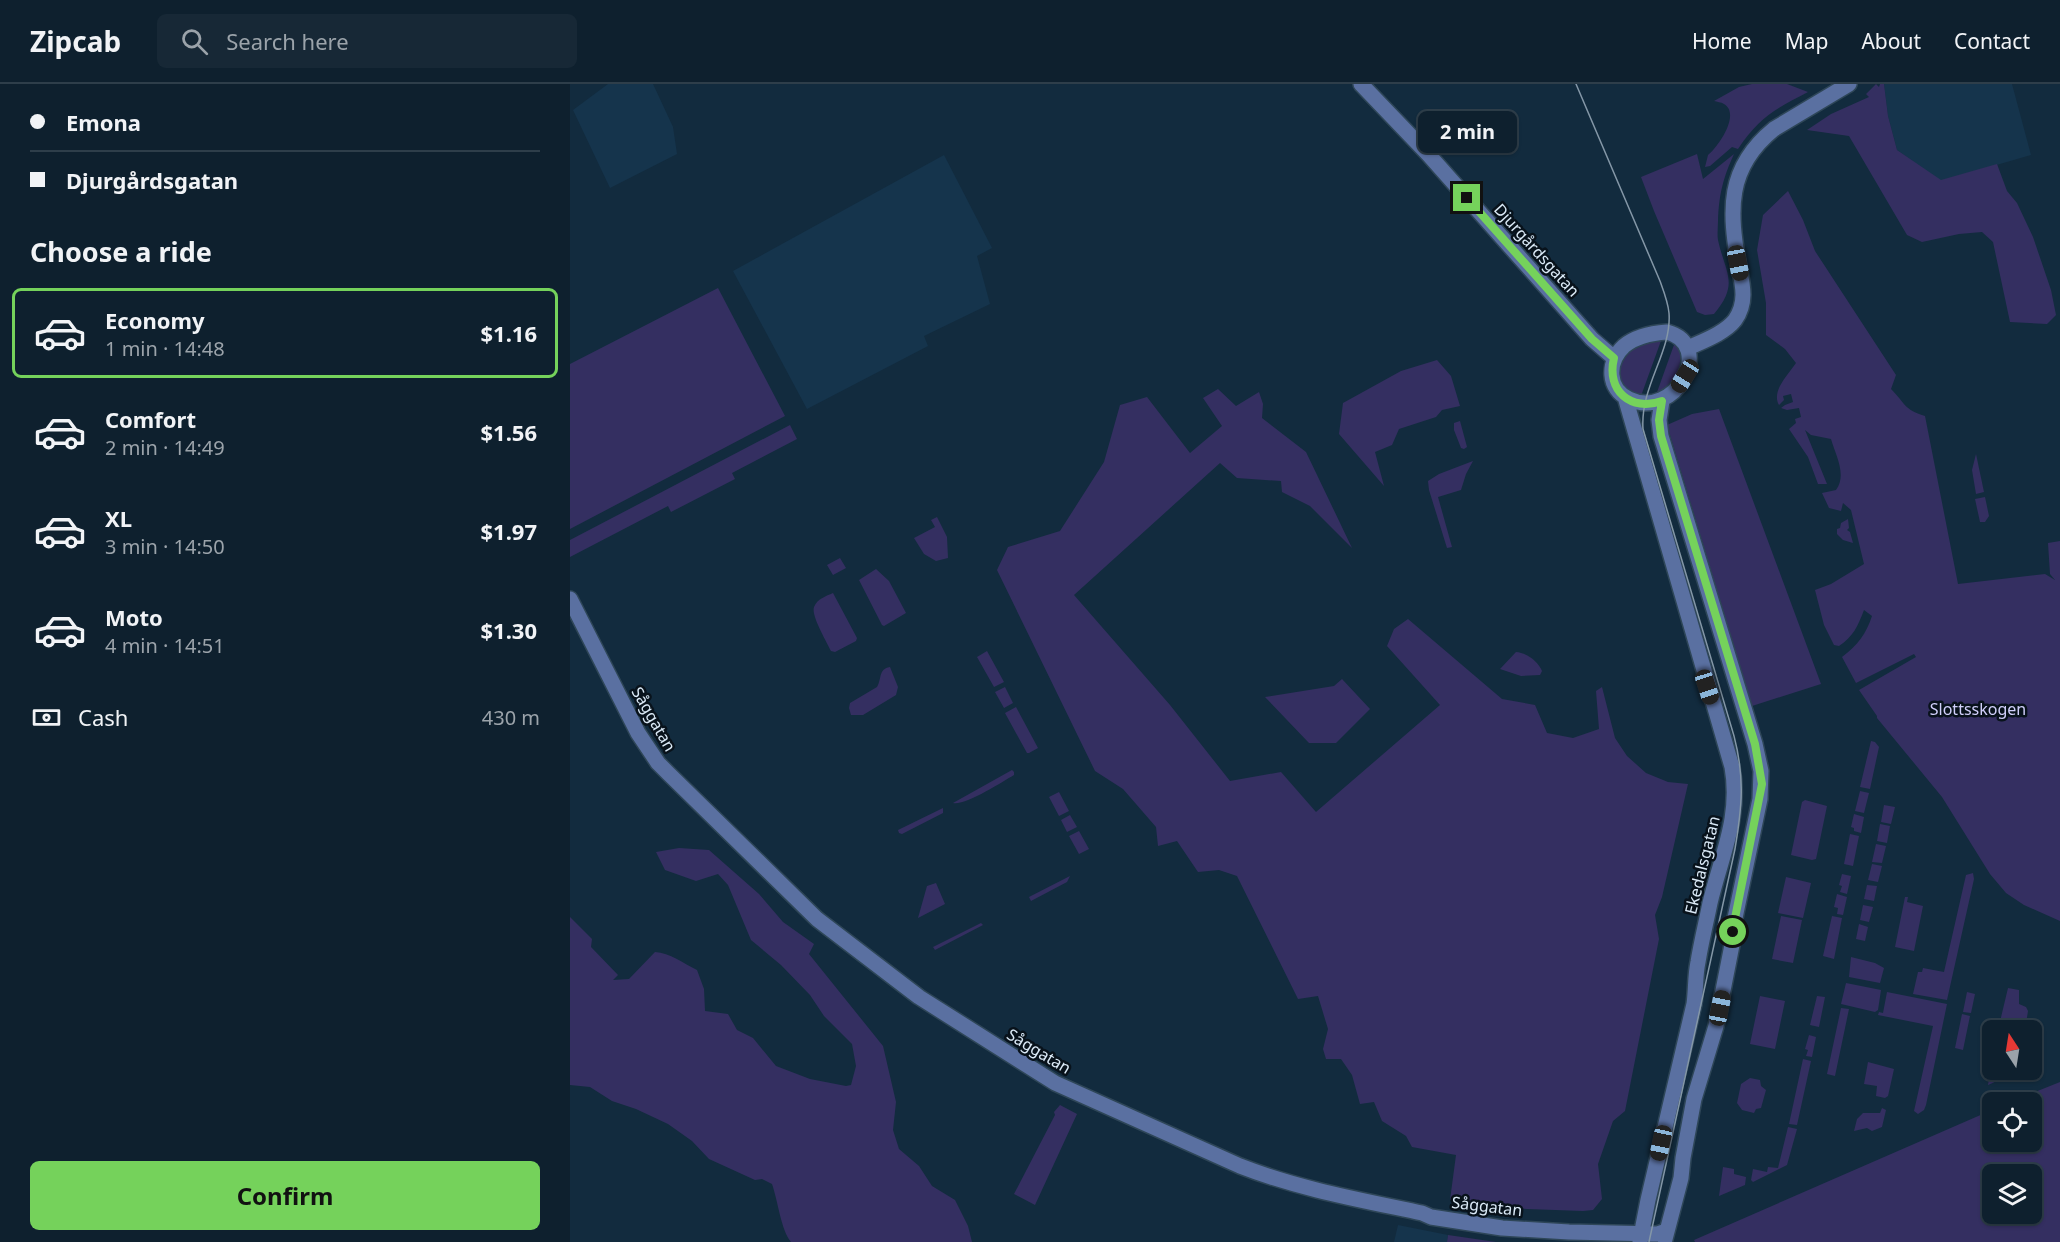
<!DOCTYPE html>
<meta charset="utf-8">
<style>
:root{--surface:#0e202e;--page:#172836;--text:#f1f3f6;--muted:#9ba3aa;--line:#2e3e4a;--accent:#75d25b}
body{margin:0;font-family:"Noto Sans",sans-serif;background:var(--page);color:var(--text);height:100vh;display:flex;flex-direction:column;font-size:22px;white-space:nowrap}
*{box-sizing:border-box;margin:0}
p{font-size:20px;color:var(--muted)}
.icon{flex:none;width:33px;height:33px;fill:none;stroke:currentColor;stroke-width:2;stroke-linecap:round;stroke-linejoin:round}
.map{position:relative;flex:1;overflow:hidden}
.side{display:flex;flex-direction:column;background:var(--surface);width:570px}
.side>*{flex:none}
.top-card{display:grid;align-content:center;height:132px;padding:0 30px;background:var(--surface)}
.needle{width:39px;rotate:348deg}
.buttons{position:absolute;left:1412px;top:936px;display:grid;gap:12px}
.buttons a{display:grid;place-items:center;width:60px;height:60px;border-radius:9px;background:var(--surface);box-shadow:0 2px 4px #0004,0 0 0 2px var(--line);font-size:30px}
.end{position:absolute;width:27px;height:27px;margin:-14px;border:8px solid #75d25b;background:#111;box-shadow:0 0 0 3px #111}
.from{border-radius:50%}
.bubble{position:absolute;height:42px;border-radius:9px;background:var(--surface);box-shadow:0 2px 4px #0004,0 0 0 2px var(--line);font-size:20px;font-weight:700;line-height:42px;text-align:center}
.car{position:absolute;width:18px;height:36px;margin:-18px -9px;border-radius:8px;box-shadow:0 0 4px 2px #0007;background:linear-gradient(#222 24%,#8ab4d8 0 40%,#222 0 76%,#8ab4d8 0 86%,#222 0)}
.top-card b{display:flex;align-items:center;gap:21px;height:57px;font-size:22px}
.top-card b+b{border-top:2px solid var(--line)}
.top-card i{width:15px;height:15px;background:var(--text)}
ul{padding:0;list-style:none}
li{display:flex;align-items:center;gap:18px;height:90px;margin:0 12px 9px;padding:0 18px;border:3px solid transparent;border-radius:9px}
li div{flex:1}
li b{display:block;font-size:22px}
li em{font-style:normal;font-weight:700}
li.active{border-color:var(--accent)}
li>.icon{width:54px;height:54px;stroke-width:1.5}
h2{padding:0 30px;font-size:27px;line-height:72px}
.pay{display:flex;align-items:center;gap:15px;height:66px;padding:0 30px;font-size:22px}
.pay p{margin-inline-start:auto}
.cta{display:flex;gap:12px;margin-top:auto;padding:12px 30px}
.cta a{flex:1;height:69px;border-radius:9px;background:var(--accent);color:#111;font-size:24px;font-weight:700;line-height:69px;text-align:center}
header{display:flex;align-items:center;gap:36px;box-sizing:border-box;height:84px;padding:0 30px;background:var(--surface);border-bottom:2px solid var(--line)}
header strong{font-size:28px}
nav{display:flex;gap:33px;margin-inline-start:auto;font-size:21px}
.search{width:420px;height:54px;background:var(--page);display:flex;align-items:center;gap:15px;box-sizing:border-box;padding:0 21px;border-radius:9px;color:var(--muted);font-size:22px}
main{display:flex;flex:1;min-height:0}
.map>svg:first-child{display:block}
</style>
<header>
<strong>Zipcab</strong>
<div class="search"><svg class="icon" aria-label="search" viewBox="0 0 24 24"><circle cx="10" cy="10" r="6"/><path d="M15 15l6 6"/></svg>Search here</div>
<nav><a>Home</a><a>Map</a><a>About</a><a>Contact</a></nav>
</header>
<main>
<section class="side">
<div class="top-card">
<b><i class="from"></i>Emona</b>
<b><i></i>Djurgårdsgatan</b>
</div>
<h2>Choose a ride</h2>
<ul>
<li class="active"><svg class="icon" aria-label="car" viewBox="0 0 24 24"><path d="M5 17H2v-5l4-1 3-4h7l3 4 3 1v5h-3M9 17h6M6 11h13"/><circle cx="7" cy="17" r="2"/><circle cx="17" cy="17" r="2"/></svg><div><b>Economy</b><p>1 min · 14:48</p></div><em>$1.16</em></li>
<li><svg class="icon" aria-label="car" viewBox="0 0 24 24"><path d="M5 17H2v-5l4-1 3-4h7l3 4 3 1v5h-3M9 17h6M6 11h13"/><circle cx="7" cy="17" r="2"/><circle cx="17" cy="17" r="2"/></svg><div><b>Comfort</b><p>2 min · 14:49</p></div><em>$1.56</em></li>
<li><svg class="icon" aria-label="car" viewBox="0 0 24 24"><path d="M5 17H2v-5l4-1 3-4h7l3 4 3 1v5h-3M9 17h6M6 11h13"/><circle cx="7" cy="17" r="2"/><circle cx="17" cy="17" r="2"/></svg><div><b>XL</b><p>3 min · 14:50</p></div><em>$1.97</em></li>
<li><svg class="icon" aria-label="car" viewBox="0 0 24 24"><path d="M5 17H2v-5l4-1 3-4h7l3 4 3 1v5h-3M9 17h6M6 11h13"/><circle cx="7" cy="17" r="2"/><circle cx="17" cy="17" r="2"/></svg><div><b>Moto</b><p>4 min · 14:51</p></div><em>$1.30</em></li>
</ul>
<div class="pay"><svg class="icon" aria-label="cash" viewBox="0 0 24 24"><path d="M3 7h18v10H3z"/><circle cx="12" cy="12" r="2"/></svg>Cash<p>430 m</p></div>
<div class="cta"><a>Confirm</a></div>
</section>
<div class="map">
<svg width="1490" height="1158" viewBox="0 0 1490 1158">
<rect width="100%" height="100%" fill="#122b3e"/>
<path fill="#15344c" d="M 38,0 L 83,0 L 103,43 L 107,70 L 40,104 L 3,26 Z
M 1314,0 L 1442,0 L 1461,71 L 1371,97 L 1327,66 L 1318,32 Z
M 374,71 L 422,164 L 407,172 L 420,220 L 354,252 L 358,262 L 237,325 L 163,187 Z
M 828,1141 L 878,1151 L 877,1158 L 824,1158 Z"/>
<path fill="#342f61" fill-rule="evenodd" d="M 1182,0 L 1217,0 L 1238,8 C 1205,25 1189,34 1168,65 L 1162,63 L 1140,82 L 1135,83 L 1138,71 C 1148,63 1171,30 1154,20 C 1151,18 1147,18 1144,17 L 1169,3 Z
M 1306,0 L 1309,3 L 1310,0 L 1314,0 L 1318,32 L 1327,66 L 1371,96 L 1427,80 L 1437,107 L 1447,119 L 1463,153 L 1481,206 L 1486,231 L 1477,240 L 1440,238 L 1423,158 L 1412,148 L 1389,150 L 1352,158 L 1337,151 L 1279,52 L 1237,46 L 1261,30 L 1299,13 L 1296,10 Z
M 1127,70 L 1133,95 L 1164,70 C 1153,94 1149,110 1148,137 C 1148,143 1147,150 1148,156 C 1155,189 1170,199 1144,230 L 1135,231 L 1127,228 L 1084,127 L 1071,93 Z
M 1218,107 L 1233,136 L 1245,167 L 1326,291 L 1321,305 C 1336,320 1333,325 1355,332 L 1388,500 L 1475,490 L 1485,496 L 1480,490 L 1478,459 L 1490,457 L 1490,837 L 1454,821 L 1436,809 L 1420,790 L 1372,713 L 1307,634 L 1307,632 L 1289,606 L 1346,573 L 1344,570 L 1286,599 L 1272,573 C 1288,561 1296,550 1302,532 L 1294,526 C 1288,542 1283,553 1269,562 L 1264,561 L 1254,541 L 1245,506 L 1261,500 L 1294,480 L 1281,426 L 1273,419 L 1271,427 L 1259,424 L 1252,409 L 1266,406 C 1277,391 1266,372 1261,355 L 1241,351 L 1235,346 L 1257,400 L 1248,400 L 1238,373 L 1219,345 L 1226,339 L 1225,335 L 1231,333 L 1229,324 L 1217,326 L 1211,324 L 1215,321 L 1223,318 L 1221,310 L 1213,312 L 1214,316 L 1209,321 C 1201,307 1218,291 1226,279 L 1215,265 L 1196,251 L 1196,219 L 1187,166 L 1193,131 Z
M 148,204 L 215,332 L 0,445 L 0,280 Z
M 1092,254 L 1071,312 L 1065,311 L 1052,302 C 1051,298 1048,292 1048,288 C 1048,266 1075,257 1092,254 Z
M 1105,258 C 1123,278 1103,299 1086,311 Z
M 867,276 L 881,292 L 890,322 L 872,326 L 866,333 L 829,345 L 822,361 L 805,368 L 814,402 L 769,350 L 773,319 L 831,287 Z
M 648,305 L 666,322 L 689,308 L 693,320 L 692,334 L 736,368 L 782,464 L 740,422 L 712,408 L 711,397 L 667,394 L 650,379 L 504,511 L 600,621 L 660,697 L 711,688 L 746,728 L 870,621 L 817,562 L 824,545 L 838,535 L 932,615 L 965,621 L 977,649 L 1003,654 L 1029,645 L 1026,607 L 1032,603 L 1045,654 L 1057,672 L 1076,689 L 1098,698 L 1118,700 L 1092,813 L 1085,831 L 1089,855 L 1055,1027 L 1043,1037 L 1028,1080 L 1032,1115 L 1023,1126 L 1013,1127 L 957,1125 L 880,1116 L 886,1071 L 842,1063 L 836,1052 L 812,1037 L 804,1018 L 790,1020 L 782,991 L 771,975 L 756,975 L 753,965 L 758,945 L 748,912 L 728,915 L 667,792 L 649,786 L 628,788 L 607,757 L 588,762 L 586,743 L 553,705 L 525,687 L 427,486 L 438,463 L 490,447 L 534,378 L 550,321 L 577,313 L 620,369 L 652,342 L 633,314 Z
M 1149,325 L 1251,600 L 1182,622 L 1097,341 L 1122,330 Z
M 890,337 L 897,363 L 894,365 L 891,364 L 884,346 L 884,339 Z
M 220,341 L 227,355 L 162,389 L 165,395 L 101,428 L 98,422 L 0,473 L 0,456 Z
M 1406,370 L 1414,408 L 1406,410 L 1402,386 Z
M 903,377 L 896,390 L 891,406 L 868,413 L 882,463 L 877,464 L 859,406 L 858,397 L 869,390 Z
M 1415,413 L 1419,432 L 1415,438 L 1410,438 L 1405,415 Z
M 367,433 L 377,453 L 378,474 L 366,477 L 354,470 L 344,454 L 365,443 L 361,436 Z
M 1278,435 L 1279,444 L 1277,446 L 1280,448 L 1283,459 L 1273,456 L 1267,450 L 1267,445 L 1270,444 L 1271,439 Z
M 270,474 L 276,484 L 263,491 L 257,481 Z
M 306,485 L 319,497 L 336,529 L 314,542 L 312,541 L 289,496 Z
M 263,509 L 287,554 L 286,557 L 265,568 L 261,567 C 257,558 241,532 244,523 C 247,515 256,512 263,509 Z
M 417,567 L 434,598 L 424,603 L 407,573 Z
M 946,568 C 957,569 968,577 972,587 L 970,591 L 951,592 L 930,585 Z
M 320,583 L 328,603 L 326,611 L 293,631 L 281,631 L 279,624 L 280,619 L 307,603 C 312,595 308,585 320,583 Z
M 772,595 L 800,625 L 766,659 L 739,659 L 695,613 L 764,602 Z
M 435,603 L 443,619 L 434,624 L 425,608 Z
M 446,623 L 468,664 L 459,669 L 457,669 L 435,629 Z
M 1301,657 L 1305,658 L 1309,663 L 1300,705 L 1290,703 Z
M 442,686 L 444,688 L 444,691 C 432,698 395,722 383,719 Z
M 1290,707 L 1299,709 L 1294,729 L 1285,727 Z
M 489,708 L 499,727 L 489,732 L 479,713 Z
M 1235,716 L 1257,722 L 1246,775 L 1242,776 L 1221,771 L 1232,718 Z
M 1314,721 L 1325,723 L 1321,740 L 1311,738 Z
M 373,724 L 373,729 L 332,750 L 329,749 L 328,746 Z
M 1284,730 L 1294,733 L 1291,749 L 1284,747 L 1284,744 L 1281,743 Z
M 500,731 L 507,743 L 497,748 L 491,736 Z
M 1310,740 L 1320,742 L 1317,759 L 1307,757 Z
M 509,747 L 519,765 L 509,770 L 499,752 Z
M 1280,750 L 1289,752 L 1283,782 L 1274,780 Z
M 1306,760 L 1316,762 L 1312,779 L 1302,778 Z
M 109,764 L 139,766 L 189,810 L 213,838 L 244,860 L 239,870 L 313,962 L 326,1018 L 323,1046 L 329,1065 L 349,1082 L 362,1102 L 385,1116 L 398,1142 L 402,1158 L 221,1158 C 211,1146 208,1117 202,1100 L 192,1095 L 185,1096 L 139,1075 L 122,1057 L 98,1040 L 66,1025 L 42,1017 L 20,1003 L 0,1001 L 0,833 L 22,855 L 21,863 L 48,891 L 43,896 L 59,895 L 85,868 C 100,869 113,879 127,886 L 134,905 L 135,927 L 158,930 L 167,946 L 183,954 L 206,982 L 240,995 L 276,1002 L 281,1001 L 286,982 L 282,960 L 254,932 L 240,911 L 211,881 L 181,856 L 158,801 L 148,790 L 126,797 L 95,786 L 86,768 Z
M 1302,780 L 1312,782 L 1308,798 L 1298,796 Z
M 1403,789 L 1404,795 L 1377,916 L 1343,910 L 1348,888 L 1352,888 L 1353,884 L 1374,888 L 1396,791 Z
M 1272,790 L 1281,792 L 1277,810 L 1270,808 L 1272,802 L 1269,801 Z
M 500,792 L 497,798 L 461,817 L 459,813 Z
M 1216,793 L 1241,799 L 1233,834 L 1208,829 Z
M 366,799 L 375,820 L 348,834 L 357,802 Z
M 1297,801 L 1307,802 L 1304,817 L 1294,815 Z
M 1267,810 L 1277,813 L 1273,831 L 1267,830 L 1268,824 L 1264,823 Z
M 1335,813 L 1338,813 L 1337,818 L 1353,822 L 1344,867 L 1325,863 Z
M 1293,821 L 1303,823 L 1299,838 L 1290,836 Z
M 1211,832 L 1232,836 L 1223,879 L 1202,875 Z
M 1262,832 L 1272,834 L 1264,875 L 1253,872 Z
M 411,839 L 413,841 L 365,866 L 363,863 Z
M 1289,840 L 1298,843 L 1295,857 L 1286,855 Z
M 1281,873 L 1305,879 L 1314,884 L 1310,899 L 1279,893 Z
M 1276,899 L 1311,906 L 1308,926 L 1305,928 L 1271,920 Z
M 1438,904 L 1449,906 L 1449,920 L 1456,923 L 1458,927 L 1455,946 L 1428,946 Z
M 1317,908 L 1377,920 L 1356,1021 L 1354,1026 L 1348,1030 L 1344,1027 L 1363,942 L 1308,931 L 1309,928 L 1313,929 Z
M 1397,908 L 1405,910 L 1401,929 L 1393,928 Z
M 1190,912 L 1215,917 L 1205,965 L 1180,960 Z
M 1247,912 L 1255,913 L 1249,943 L 1240,941 Z
M 1271,924 L 1279,925 L 1265,992 L 1257,990 Z
M 1392,930 L 1400,932 L 1393,966 L 1385,964 Z
M 1239,951 L 1246,953 L 1242,973 L 1236,972 L 1238,966 L 1235,965 Z
M 1233,975 L 1241,977 L 1227,1041 L 1219,1040 Z
M 1422,977 L 1422,986 L 1448,986 L 1447,988 L 1418,1001 Z
M 1298,978 L 1324,985 L 1318,1012 L 1315,1014 L 1306,1012 L 1307,1002 L 1294,1000 Z
M 1180,994 L 1190,996 L 1191,1002 L 1196,1006 L 1191,1024 L 1186,1025 L 1184,1029 L 1172,1026 L 1167,1019 L 1171,1000 Z
M 1490,998 L 1490,1158 L 1125,1158 L 1124,1156 L 1422,1026 L 1422,1058 L 1461,1058 L 1461,1018 L 1440,1018 ZM 1461,1090 L 1461,1130 L 1422,1130 L 1422,1090 Z
M 490,1021 L 507,1030 L 465,1121 L 444,1110 L 485,1031 L 484,1028 Z
M 1312,1024 L 1316,1026 L 1312,1043 L 1302,1047 L 1297,1044 L 1284,1047 L 1287,1035 L 1293,1029 L 1310,1029 Z
M 1218,1043 L 1227,1045 L 1217,1081 L 1183,1098 L 1181,1096 L 1183,1085 L 1197,1088 L 1198,1083 L 1208,1084 Z
M 1153,1083 L 1164,1085 L 1164,1090 L 1176,1093 L 1175,1101 L 1149,1112 Z
M 878,1151 L 926,1158 L 877,1158 Z"/>
<g fill="none" stroke-linecap="round" stroke-linejoin="round">
<defs>
<path id="minor" d="M 791,0 L 858,70 L 1022,255 L 1044,274
M 1097,248 C 1146,261 1105,337 1059,315 C 1037,305 1037,278 1054,262 C 1066,252 1083,249 1097,248 Z
M 1118,264 C 1133,257 1155,249 1165,236 C 1177,219 1173,202 1169,183 C 1159,127 1156,84 1204,45 L 1279,0
M 1055,313 L 1162,683 C 1171,733 1151,772 1140,819 C 1136,839 1131,859 1128,878 C 1125,892 1126,906 1124,920 L 1078,1116 L 1070,1157
M 1092,317 L 1089,336 L 1091,352 L 1185,660 L 1191,687 L 1190,715 L 1165,834 L 1162,861 L 1146,942 L 1124,1015 L 1113,1074 L 1111,1094 L 1095,1155
M 0,515 L 68,649 L 88,679 L 98,689 L 247,835 L 349,913 L 485,999 L 670,1082 C 729,1105 791,1116 852,1129 L 861,1133 L 932,1144 L 999,1148 L 1087,1150 L 1096,1147"/>
</defs>
<use href="#minor" stroke="#2e4658" stroke-width="18"/>
<use href="#minor" stroke="#5a70a1" stroke-width="15"/>
<path stroke="#8497a7" stroke-width="1.5" d="M 1006,0 L 1090,197 C 1094,208 1098,218 1099,229 C 1102,268 1070,302 1073,345 L 1164,652 C 1175,694 1172,723 1165,765 L 1079,1158"/>
</g>
<g fill="none" stroke-linecap="round" stroke-linejoin="round">
<path stroke="#75d25b" stroke-width="8" d="M 897,114 L 1022,255 L 1044,274 C 1036,307 1061,328 1092,317 L 1089,336 L 1091,352 L 1185,660 L 1192,700 L 1165,834 L 1163,848"/>
</g>
<g text-anchor="middle" dominant-baseline="central" stroke-width="5" stroke-linejoin="round" paint-order="stroke">
<g font-size="16" fill="#dbeaf7" stroke="#08121b">
<text transform="translate(967 166) rotate(48)">Djurgårdsgatan</text>
<text transform="translate(84 635) rotate(60)">Såggatan</text>
<text transform="translate(1132 781) rotate(-76)">Ekedalsgatan</text>
<text transform="translate(469 967) rotate(31)">Såggatan</text>
<text transform="translate(917 1122) rotate(7)">Såggatan</text>
</g>
<g font-size="16" fill="#d1d0fb" stroke="#08121b">
<text x="1408" y="625">Slottsskogen</text>
</g>
</g>
</svg>
<div class="buttons">
<a><svg class="needle" viewBox="-14 -14 28 28"><path d="M0-13l5 13h-10z" fill="#e53935"/><path d="M0 13l5-13h-10z" fill="#9ba3aa"/></svg></a>
<a><svg class="icon" aria-label="locate" viewBox="0 0 24 24"><circle cx="12" cy="12" r="6"/><path d="M12 2v4M12 18v4M2 12h4M18 12h4"/></svg></a>
<a><svg class="icon" aria-label="layers" viewBox="0 0 24 24"><path d="M12 4l9 5-9 5-9-5zM3 14l9 5 9-5"/></svg></a>
</div>
<i class="end from" style="left:1163px;top:848px"></i>
<i class="end" style="left:897px;top:114px"></i>
<div class="bubble" style="left:848px;top:27px;width:99px">2 min</div>
<i class="car" style="left:1168px;top:179px;rotate:169deg"></i>
<i class="car" style="left:1115px;top:292px;rotate:212deg"></i>
<i class="car" style="left:1137px;top:603px;rotate:162deg"></i>
<i class="car" style="left:1150px;top:924px;rotate:11deg"></i>
<i class="car" style="left:1091px;top:1059px;rotate:192deg"></i>
</div>
</main>
